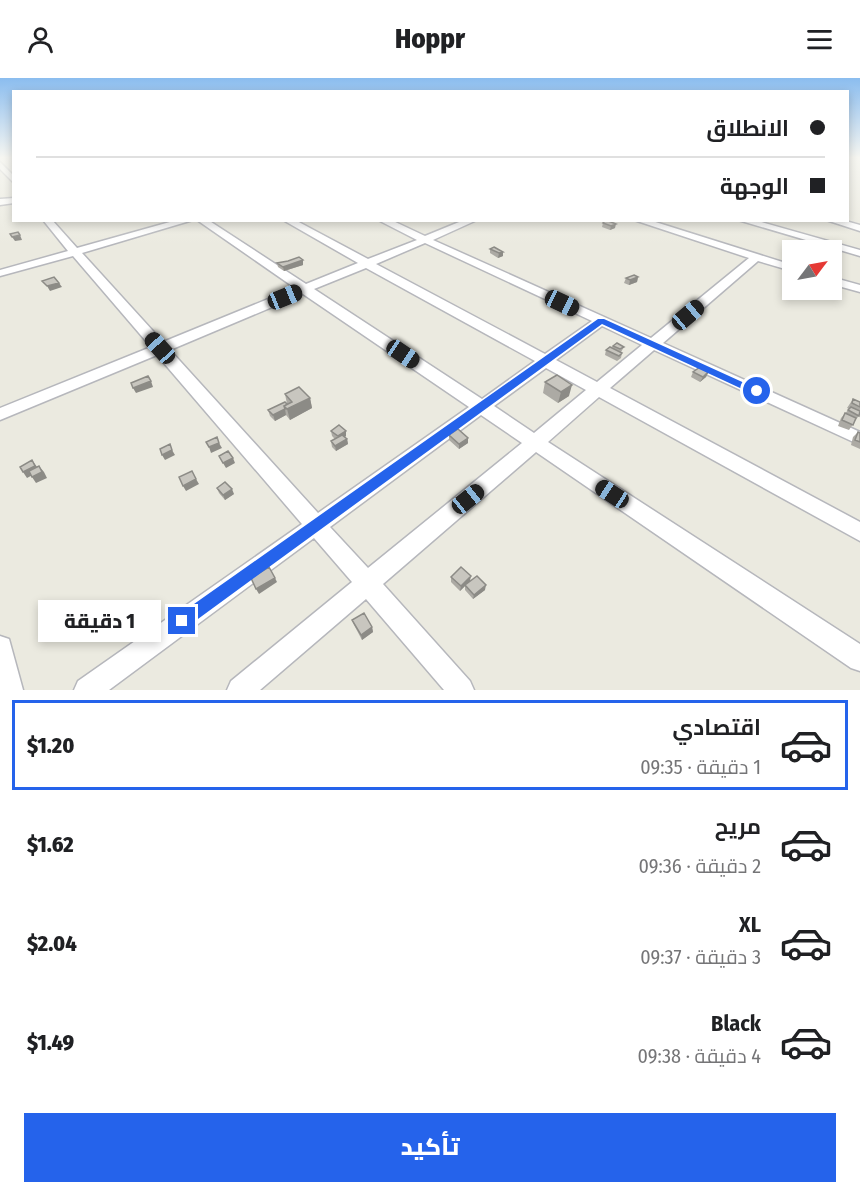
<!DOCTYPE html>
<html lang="ar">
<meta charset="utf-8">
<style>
:root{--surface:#fff;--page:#f6f6f6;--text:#202124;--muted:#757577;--line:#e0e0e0;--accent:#2563eb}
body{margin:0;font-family:"Fira Sans Condensed",Cairo,sans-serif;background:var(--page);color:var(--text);direction:rtl;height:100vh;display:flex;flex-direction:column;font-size:22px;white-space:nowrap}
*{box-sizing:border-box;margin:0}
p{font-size:20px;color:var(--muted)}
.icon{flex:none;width:33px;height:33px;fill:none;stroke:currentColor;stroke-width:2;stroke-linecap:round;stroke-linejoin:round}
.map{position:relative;height:612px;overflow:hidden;direction:ltr}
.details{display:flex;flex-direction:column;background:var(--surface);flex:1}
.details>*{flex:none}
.top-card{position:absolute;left:12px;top:12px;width:837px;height:132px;border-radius:0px;box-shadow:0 3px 9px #0003;direction:rtl;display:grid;align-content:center;height:132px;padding:0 24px;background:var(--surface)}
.needle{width:39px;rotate:58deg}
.buttons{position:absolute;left:782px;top:162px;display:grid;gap:12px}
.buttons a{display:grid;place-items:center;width:60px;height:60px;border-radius:0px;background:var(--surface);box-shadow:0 3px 9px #0003;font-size:30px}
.end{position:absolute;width:27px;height:27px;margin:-14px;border:8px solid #2563eb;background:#fff;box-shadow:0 0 0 3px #fff}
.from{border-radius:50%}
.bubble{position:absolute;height:42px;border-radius:0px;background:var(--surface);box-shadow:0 3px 9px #0003;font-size:20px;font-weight:800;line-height:42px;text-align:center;direction:rtl}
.car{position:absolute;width:18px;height:36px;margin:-18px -9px;border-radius:8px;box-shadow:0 0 4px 2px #0007;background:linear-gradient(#222 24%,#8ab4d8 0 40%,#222 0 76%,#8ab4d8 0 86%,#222 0)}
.top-card b{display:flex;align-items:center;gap:21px;height:57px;font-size:22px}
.top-card b+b{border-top:2px solid var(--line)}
.top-card i{width:15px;height:15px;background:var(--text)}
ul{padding:10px 0 0;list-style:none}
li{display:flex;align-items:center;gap:18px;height:90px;margin:0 12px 9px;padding:0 12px;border:3px solid transparent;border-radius:0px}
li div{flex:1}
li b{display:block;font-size:22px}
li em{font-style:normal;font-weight:800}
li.active{border-color:var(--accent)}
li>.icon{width:54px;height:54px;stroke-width:1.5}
.action{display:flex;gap:12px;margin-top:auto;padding:12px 24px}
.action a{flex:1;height:69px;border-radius:0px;background:var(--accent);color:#fff;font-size:24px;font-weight:800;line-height:69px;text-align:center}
header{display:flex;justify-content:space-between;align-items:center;height:78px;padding:0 24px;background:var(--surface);font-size:27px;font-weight:800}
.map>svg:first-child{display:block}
</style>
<header><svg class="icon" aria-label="menu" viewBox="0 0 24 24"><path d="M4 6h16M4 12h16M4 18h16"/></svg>Hoppr<svg class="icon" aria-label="person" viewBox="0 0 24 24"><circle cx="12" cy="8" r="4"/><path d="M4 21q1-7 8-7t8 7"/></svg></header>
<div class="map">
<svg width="860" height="612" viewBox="0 0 860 612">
<rect width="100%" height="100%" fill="#ebeae0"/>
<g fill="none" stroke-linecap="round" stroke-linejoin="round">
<defs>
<path id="minor" d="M 0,84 L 14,98 L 14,105 L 0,91 Z
M 14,120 L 14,125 L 0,127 L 0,121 Z
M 43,142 L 52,142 L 77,170 L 177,142 L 193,142 L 82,175 L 163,264 L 295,210 L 197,142 L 208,142 L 306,206 L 358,185 L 283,142 L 295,142 L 368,181 L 417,162 L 378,142 L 391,142 L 425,158 L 464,142 L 477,142 L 433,162 L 651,260 L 749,180 L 634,142 L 649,142 L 792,187 L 792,193 L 758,183 L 663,265 L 860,354 L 860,367 L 654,272 L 610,310 L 860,444 L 860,463 L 599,319 L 548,364 L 860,566 L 860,593 L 851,590 L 536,374 L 383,506 L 470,603 L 474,612 L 444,612 L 366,521 L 260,612 L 227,612 L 231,603 L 352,504 L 314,460 L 109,612 L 74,612 L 78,603 L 302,446 L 157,277 L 0,342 L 0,330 L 151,269 L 73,178 L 0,198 L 0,192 L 68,173 ZM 425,165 L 592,243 L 545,276 L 376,186 ZM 366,190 L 535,283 L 482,321 L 314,211 ZM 303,216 L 469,329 L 318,435 L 170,272 ZM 602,248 L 642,267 L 597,304 L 556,282 ZM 546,290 L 586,312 L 534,355 L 494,328 ZM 481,337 L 522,365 L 368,490 L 330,449 Z
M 738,142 L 754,142 L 860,172 L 860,178 Z
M 826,142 L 842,142 L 860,147 L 860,153 Z
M 831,199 L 860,207 L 860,214 L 831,206 Z
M 0,558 L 9,561 L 23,612 L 0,612 Z"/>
</defs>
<use href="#minor" stroke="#b6b7bc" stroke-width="3"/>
<use href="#minor" fill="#fff" fill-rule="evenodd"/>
</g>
<path fill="#acaaa4" d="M 605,142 L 615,150 L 610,152 L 602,149 L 603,145 Z
M 840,168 L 837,172 L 831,176 L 831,172 L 824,172 L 825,170 Z
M 490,171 L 503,174 L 503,178 L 498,180 L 490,175 Z
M 288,183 L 303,187 L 284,193 L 278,189 L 277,185 Z
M 638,199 L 637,204 L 629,207 L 624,205 L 626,200 Z
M 613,268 L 624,269 L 621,274 L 622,275 L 621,280 L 617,283 L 605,277 L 606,272 L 612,270 Z
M 709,293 L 706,299 L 700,304 L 691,299 L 693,294 Z
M 545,304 L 569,318 L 558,325 L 543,315 Z
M 285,316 L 310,320 L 312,330 L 290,342 L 286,337 L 275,343 L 270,338 L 268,332 L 287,326 Z
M 853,321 L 860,324 L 860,336 L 849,352 L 838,348 L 841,340 L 849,331 L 847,330 Z
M 331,353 L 346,353 L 346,358 L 345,359 L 347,361 L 348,366 L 336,373 L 332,369 L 331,363 L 335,361 L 332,358 Z
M 858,354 L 860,355 L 860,371 L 851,367 L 853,359 Z
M 449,357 L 468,365 L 459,371 L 449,362 Z
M 217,410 L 234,416 L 225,422 L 219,415 Z
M 451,499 L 470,503 L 485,512 L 473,521 L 465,512 L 465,508 L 460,513 L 451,504 Z
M 352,542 L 372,549 L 373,554 L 362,562 L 354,547 Z"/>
<path fill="#8c8b86" d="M 616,146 L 615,150 L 610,152 L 611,148 Z
M 20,157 L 22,162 L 15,163 L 12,159 Z
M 840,168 L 837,172 L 831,176 L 833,172 Z
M 503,174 L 503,178 L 498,180 L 499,175 Z
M 303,182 L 303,187 L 284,193 L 283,189 Z
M 638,199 L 637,204 L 629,207 L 630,202 Z
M 59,205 L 62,209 L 50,213 L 47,208 Z
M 709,293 L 706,299 L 700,304 L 703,299 Z
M 151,303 L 153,309 L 136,315 L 133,310 Z
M 572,307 L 569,318 L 558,325 L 561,314 Z
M 310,320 L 312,330 L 290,342 L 287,331 Z
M 285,331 L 286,337 L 275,343 L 273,337 Z
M 346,353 L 346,358 L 339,363 L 338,358 Z
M 468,360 L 468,365 L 459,371 L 459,366 Z
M 347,361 L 348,366 L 336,373 L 335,368 Z
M 219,365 L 222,370 L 211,375 L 209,369 Z
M 172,372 L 175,377 L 165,382 L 162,377 Z
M 233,380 L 235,385 L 226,390 L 223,385 Z
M 32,382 L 40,393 L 27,400 L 23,394 Z
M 39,388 L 44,394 L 47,400 L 36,405 L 32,399 Z
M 196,401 L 199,406 L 186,413 L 183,408 Z
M 232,411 L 234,416 L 225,422 L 223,417 Z
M 471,498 L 470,503 L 460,513 L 461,508 Z
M 275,500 L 277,504 L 259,516 L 256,511 Z
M 486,507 L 485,512 L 473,521 L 474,517 Z
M 372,549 L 373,554 L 362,562 L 361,557 Z"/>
<path fill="#c8c6bf" stroke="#8c8b86" stroke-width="1.5" d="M 606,142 L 616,146 L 611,148 L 603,145 Z
M 18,154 L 20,157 L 12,159 L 10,156 Z
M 832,165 L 840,168 L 833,172 L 825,170 Z
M 494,169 L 503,174 L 499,175 L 490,171 Z
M 299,179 L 303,182 L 283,189 L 277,185 L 288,183 Z
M 634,197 L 638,199 L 630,202 L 626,200 Z
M 54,199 L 59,205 L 47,208 L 42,203 Z
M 617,265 L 624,269 L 620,271 L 613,268 Z
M 610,269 L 622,275 L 619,278 L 606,272 Z
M 700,289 L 709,293 L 703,299 L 693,294 Z
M 557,297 L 572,307 L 561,314 L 545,304 Z
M 148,298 L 151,303 L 133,310 L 131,305 Z
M 299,309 L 310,320 L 287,331 L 284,328 L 292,324 L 285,316 Z
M 853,321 L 860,324 L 860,329 L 852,325 Z
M 285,324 L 287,326 L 284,328 L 285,331 L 273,337 L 268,332 Z
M 851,329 L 860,333 L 859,338 L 848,332 Z
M 845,335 L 856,340 L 853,347 L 842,342 Z
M 339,347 L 346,353 L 338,358 L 331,353 Z
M 458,351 L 468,360 L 459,366 L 449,357 Z
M 858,354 L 860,355 L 860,364 L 855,362 Z
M 342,357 L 347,361 L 335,368 L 331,363 Z
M 217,359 L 219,365 L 209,369 L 206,364 Z
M 170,366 L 172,372 L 162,377 L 160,371 Z
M 228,373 L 233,380 L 223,385 L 219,378 Z
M 32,382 L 35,388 L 23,394 L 20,389 Z
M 39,388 L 42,394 L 32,399 L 29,393 Z
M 192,393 L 196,401 L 183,408 L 179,399 Z
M 225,404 L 232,411 L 223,417 L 217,410 Z
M 269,489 L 275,500 L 256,511 L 251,500 Z
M 461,489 L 471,498 L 461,508 L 451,499 Z
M 477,498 L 486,507 L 474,517 L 465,507 Z
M 364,535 L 372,549 L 361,557 L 352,542 Z"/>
<linearGradient id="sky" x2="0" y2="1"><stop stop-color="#8bbdef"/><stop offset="0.48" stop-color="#f6f6f1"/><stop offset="1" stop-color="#f6f6f1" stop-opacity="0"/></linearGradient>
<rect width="860" height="166" fill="url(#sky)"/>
<path fill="#2563eb" d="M 598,241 L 604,241 L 762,313 L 757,317 L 753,316 L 602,246 L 187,549 L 182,551 L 177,549 L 174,543 L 177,538 Z"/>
</svg>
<div class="buttons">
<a><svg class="needle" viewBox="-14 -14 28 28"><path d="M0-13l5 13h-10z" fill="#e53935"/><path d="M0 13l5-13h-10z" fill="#757577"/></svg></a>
</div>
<i class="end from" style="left:757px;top:313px"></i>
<i class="end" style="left:182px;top:543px"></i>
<div class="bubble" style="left:38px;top:522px;width:123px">1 دقيقة</div>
<i class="car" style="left:285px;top:219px;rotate:68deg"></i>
<i class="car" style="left:562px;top:225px;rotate:115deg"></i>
<i class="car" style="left:688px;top:237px;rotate:50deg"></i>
<i class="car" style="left:160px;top:270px;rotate:318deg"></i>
<i class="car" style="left:403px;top:276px;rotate:124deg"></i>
<i class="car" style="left:612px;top:416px;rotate:303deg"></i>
<i class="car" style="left:468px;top:421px;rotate:51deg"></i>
<div class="top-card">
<b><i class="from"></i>الانطلاق</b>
<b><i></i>الوجهة</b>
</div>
</div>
<section class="details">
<ul>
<li class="active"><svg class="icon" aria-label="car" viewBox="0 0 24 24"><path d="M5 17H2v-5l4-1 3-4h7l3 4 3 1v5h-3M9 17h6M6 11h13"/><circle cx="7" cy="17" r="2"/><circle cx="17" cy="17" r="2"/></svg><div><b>اقتصادي</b><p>1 دقيقة · 09:35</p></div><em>$1.20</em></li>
<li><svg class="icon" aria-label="car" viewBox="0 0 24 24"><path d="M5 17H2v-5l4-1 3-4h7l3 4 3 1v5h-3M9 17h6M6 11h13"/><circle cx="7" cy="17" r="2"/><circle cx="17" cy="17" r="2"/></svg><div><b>مريح</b><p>2 دقيقة · 09:36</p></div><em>$1.62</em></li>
<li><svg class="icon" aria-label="car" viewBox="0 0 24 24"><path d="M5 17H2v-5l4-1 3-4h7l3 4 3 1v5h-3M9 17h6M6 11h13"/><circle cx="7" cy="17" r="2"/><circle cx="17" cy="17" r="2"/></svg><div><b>XL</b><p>3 دقيقة · 09:37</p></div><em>$2.04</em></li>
<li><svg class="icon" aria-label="car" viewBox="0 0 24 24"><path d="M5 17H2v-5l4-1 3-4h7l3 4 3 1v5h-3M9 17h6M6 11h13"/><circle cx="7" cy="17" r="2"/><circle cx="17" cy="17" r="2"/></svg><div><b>Black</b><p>4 دقيقة · 09:38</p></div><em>$1.49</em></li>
</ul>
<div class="action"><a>تأكيد</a></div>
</section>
